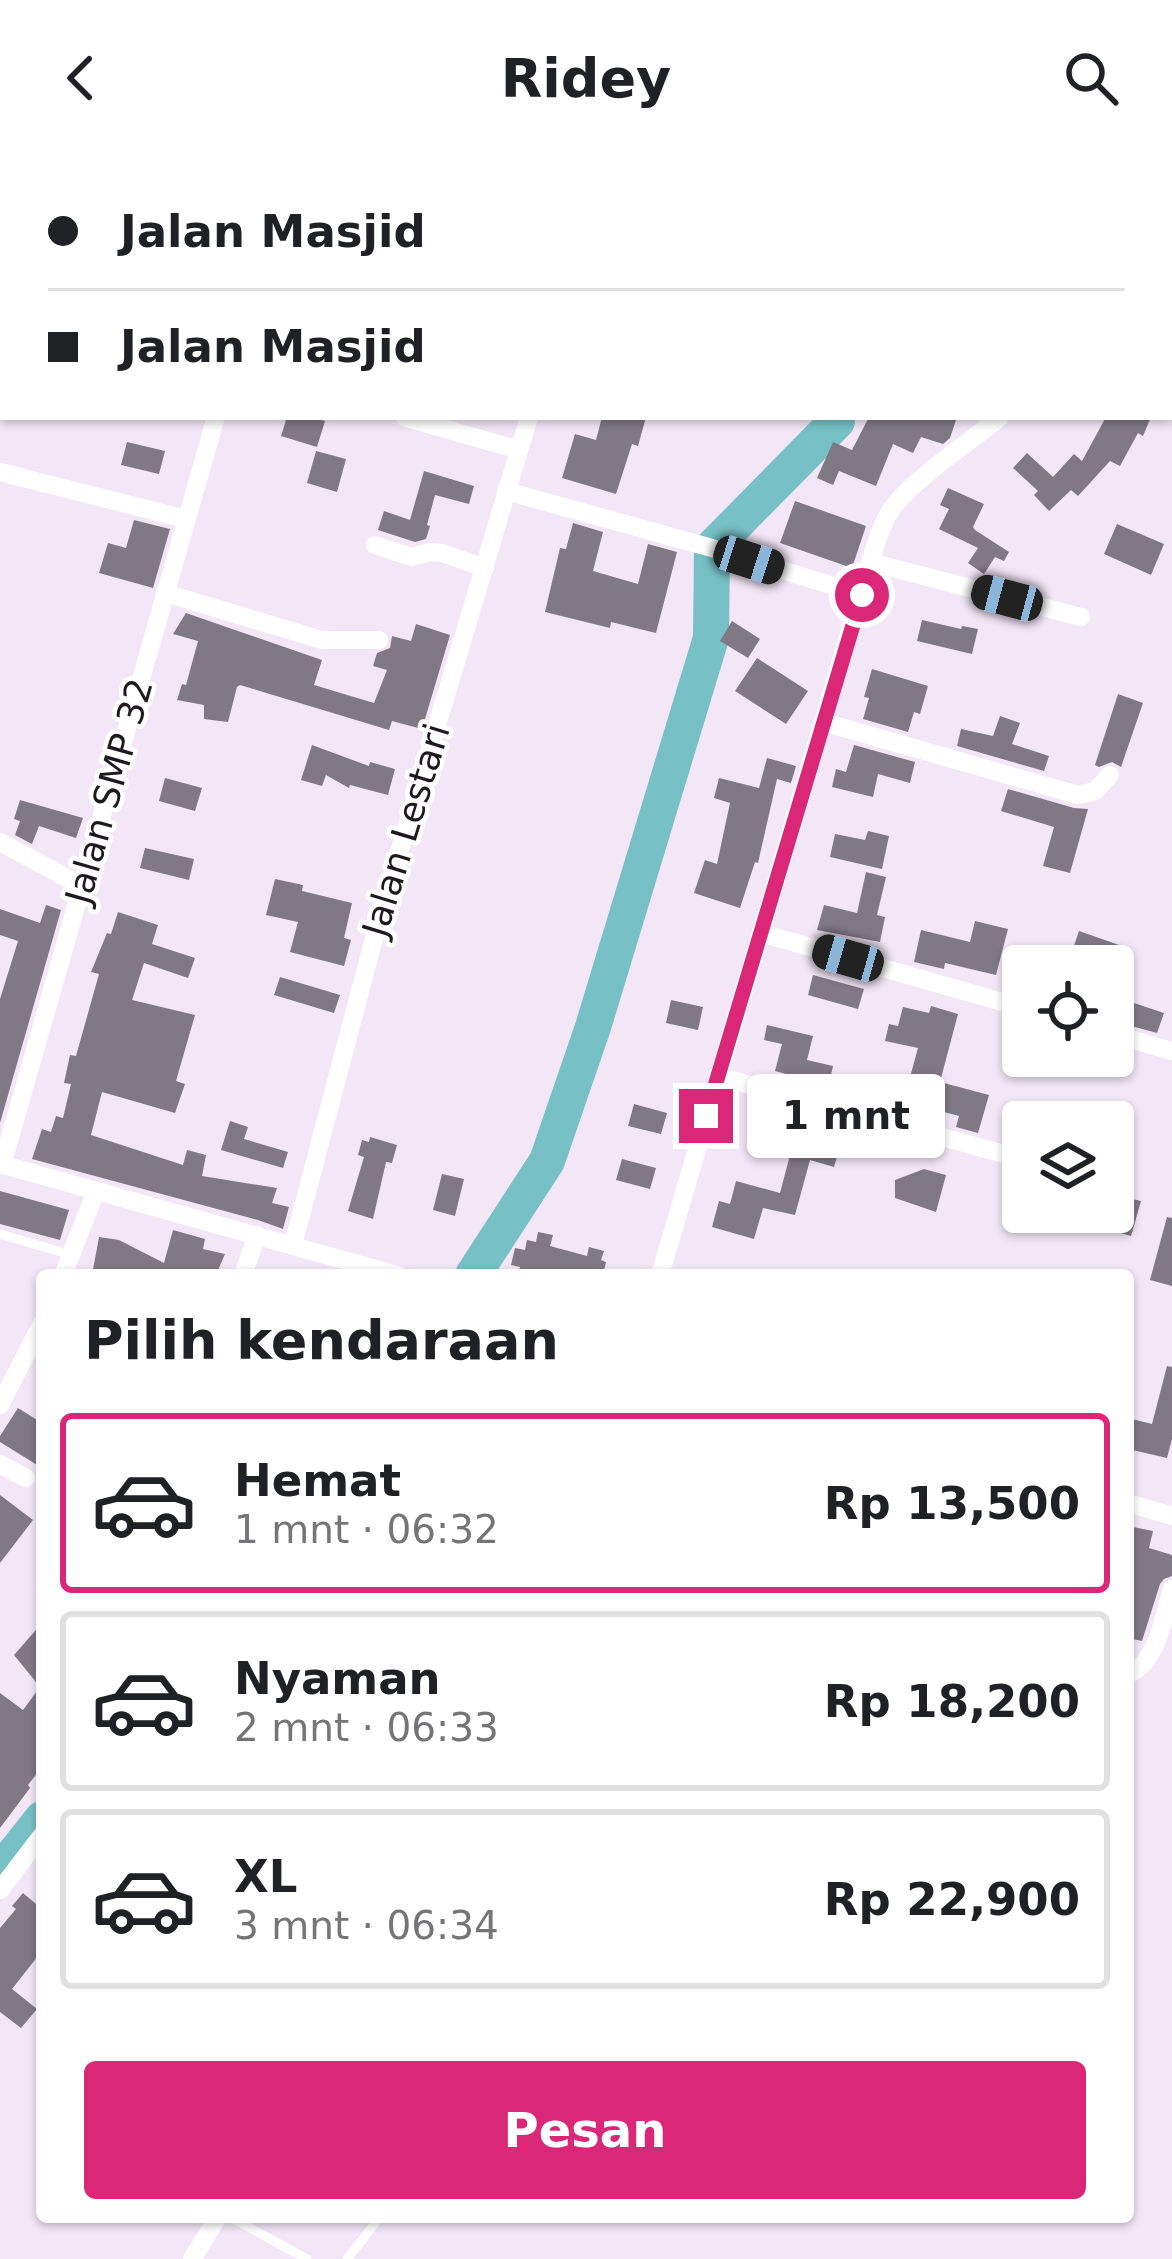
<!DOCTYPE html>
<html lang="id">
<meta charset="utf-8">
<style>
:root{--surface:#fff;--page:#f6f6f6;--text:#202124;--muted:#757577;--line:#e0e0e0;--accent:#db2777}
body{margin:0;font-family:"DejaVu Sans",sans-serif;background:var(--page);color:var(--text);height:100vh;display:flex;flex-direction:column;font-size:45px;white-space:nowrap}
*{box-sizing:border-box;margin:0}
p{font-size:39px;color:var(--muted)}
.icon{flex:none;width:66px;height:66px;fill:none;stroke:currentColor;stroke-width:2;stroke-linecap:round;stroke-linejoin:round}
.map{position:relative;flex:1;overflow:hidden}
.details{position:absolute;left:36px;top:1113px;width:1098px;height:954px;display:flex;flex-direction:column;background:var(--surface);border-radius:12px;box-shadow:0 3px 9px #0004}
.details>*{flex:none}
.top-card{position:absolute;left:0px;top:0px;width:1173px;height:264px;box-shadow:0 3px 9px #0004;display:grid;align-content:center;height:264px;padding:0 48px;background:var(--surface)}
.buttons{position:absolute;left:1002px;top:789px;display:grid;gap:24px}
.buttons a{display:grid;place-items:center;width:132px;height:132px;border-radius:12px;background:var(--surface);box-shadow:0 3px 9px #0004;font-size:60px}
.end{position:absolute;width:54px;height:54px;margin:-27px;border:15px solid #db2777;background:#fff;box-shadow:0 0 0 6px #fff}
.from{border-radius:50%}
.bubble{position:absolute;height:84px;border-radius:12px;background:var(--surface);box-shadow:0 3px 9px #0004;font-size:39px;font-weight:800;line-height:84px;text-align:center}
.car{position:absolute;width:36px;height:72px;margin:-36px -18px;border-radius:15px;box-shadow:0 0 9px 3px #0007;background:linear-gradient(#222 24%,#8ab4d8 0 40%,#222 0 76%,#8ab4d8 0 86%,#222 0)}
.top-card b{display:flex;align-items:center;gap:42px;height:114px;font-size:45px}
.top-card b+b{border-top:3px solid var(--line)}
.top-card i{width:30px;height:30px;background:var(--text)}
ul{padding:0;list-style:none}
li{display:flex;align-items:center;gap:36px;height:180px;margin:0 24px 18px;padding:0 24px;border:6px solid var(--line);border-radius:12px}
li div{flex:1}
li b{display:block;font-size:45px}
li em{font-style:normal;font-weight:800}
li.on{border-color:var(--accent)}
li>.icon{width:108px;height:108px;stroke-width:1.5}
h2{padding:0 48px;font-size:54px;line-height:144px}
.button{display:flex;gap:24px;margin-top:auto;padding:24px 48px}
.button a{flex:1;height:138px;border-radius:12px;background:var(--accent);color:#fff;font-size:48px;font-weight:800;line-height:138px;text-align:center}
header{display:flex;justify-content:space-between;align-items:center;height:156px;padding:0 48px;background:var(--surface);font-size:54px;font-weight:800}
.map>svg:first-child{display:block}
</style>
<header><svg class="icon" aria-label="back" viewBox="0 0 24 24"><path d="M15 5l-7 7 7 7"/></svg>Ridey<svg class="icon" aria-label="search" viewBox="0 0 24 24"><circle cx="10" cy="10" r="6"/><path d="M15 15l6 6"/></svg></header>
<div class="map">
<svg width="1172" height="2103" viewBox="0 0 1172 2103">
<rect width="100%" height="100%" fill="#f3e7f7"/>
<g fill="none" stroke-linecap="round" stroke-linejoin="round">
<path stroke="#77c1c6" stroke-width="36" d="M 473,1119 L 547,1005 L 593,871 L 711,482 L 712,392 L 837,265
M 0,1716 L 42,1663"/>
</g>
<path fill="#817885" d="M 287,261 L 311,261 L 325,265 L 317,291 L 281,280 Z
M 602,261 L 646,261 L 638,290 L 632,288 L 616,338 L 562,322 L 575,278 L 596,284 Z
M 869,261 L 957,261 L 950,282 L 943,288 L 921,281 L 913,297 L 893,288 L 876,330 L 839,315 L 833,329 L 817,322 L 833,286 L 852,294 Z
M 1106,261 L 1151,261 L 1143,280 L 1138,277 L 1120,310 L 1110,305 L 1078,340 L 1071,334 L 1049,355 L 1034,339 L 1038,335 L 1013,312 L 1027,297 L 1053,321 L 1074,298 L 1082,305 Z
M 127,286 L 165,295 L 159,318 L 121,309 Z
M 316,295 L 346,303 L 337,336 L 307,327 Z
M 424,315 L 474,330 L 469,348 L 435,339 L 427,369 L 430,370 L 426,383 L 415,386 L 378,374 L 384,355 L 410,364 Z
M 948,332 L 984,348 L 973,371 L 975,374 L 1009,396 L 1004,405 L 995,401 L 984,418 L 968,407 L 978,392 L 939,373 L 949,353 L 940,349 Z
M 795,345 L 866,370 L 852,412 L 780,387 Z
M 134,364 L 170,373 L 153,432 L 99,417 L 108,387 L 126,392 Z
M 573,367 L 603,376 L 593,415 L 638,428 L 648,388 L 677,396 L 656,477 L 611,466 L 610,472 L 545,456 L 560,392 L 566,393 Z
M 1117,368 L 1164,388 L 1151,419 L 1104,398 Z
M 186,457 L 322,504 L 314,529 L 374,547 L 387,514 L 373,510 L 377,497 L 390,492 L 392,480 L 411,485 L 416,468 L 450,479 L 422,573 L 392,565 L 389,574 L 240,529 L 237,531 L 228,566 L 204,563 L 204,549 L 177,544 L 182,528 L 186,529 L 198,485 L 173,478 Z
M 922,464 L 961,473 L 962,470 L 978,473 L 972,498 L 917,485 Z
M 732,465 L 760,483 L 748,502 L 720,485 Z
M 757,502 L 808,535 L 786,568 L 735,535 Z
M 872,513 L 928,530 L 920,558 L 914,556 L 908,576 L 863,563 L 869,542 L 864,541 Z
M 1118,538 L 1143,547 L 1121,611 L 1112,606 L 1099,611 L 1095,609 Z
M 1000,560 L 1020,567 L 1012,588 L 1049,600 L 1044,615 L 957,590 L 961,573 L 993,580 Z
M 312,589 L 369,610 L 370,606 L 395,613 L 388,639 L 350,629 L 349,632 L 326,619 L 322,630 L 301,624 Z
M 854,589 L 915,606 L 910,627 L 878,618 L 873,641 L 832,631 L 836,613 L 846,616 Z
M 767,602 L 796,610 L 791,627 L 777,623 L 758,707 L 755,706 L 740,752 L 694,737 L 705,704 L 717,708 L 730,647 L 714,642 L 719,622 L 759,632 Z
M 165,622 L 202,632 L 195,655 L 159,645 Z
M 1008,633 L 1074,652 L 1088,653 L 1070,717 L 1043,710 L 1054,671 L 1001,655 Z
M 20,644 L 83,662 L 76,682 L 39,670 L 32,688 L 15,679 L 20,665 L 14,663 Z
M 868,675 L 889,680 L 882,713 L 830,701 L 835,678 L 865,684 Z
M 145,692 L 194,703 L 189,724 L 140,712 Z
M 866,716 L 886,721 L 877,759 L 885,761 L 880,786 L 817,774 L 824,749 L 857,757 Z
M 275,723 L 303,729 L 302,735 L 352,747 L 344,782 L 351,784 L 344,810 L 290,796 L 298,766 L 266,759 Z
M 46,749 L 61,754 L 0,967 L 0,843 L 18,785 L 0,779 L 0,753 L 40,767 Z
M 118,756 L 158,769 L 152,788 L 195,802 L 188,822 L 144,807 L 132,844 L 195,859 L 176,925 L 185,928 L 175,957 L 102,936 L 91,979 L 183,1009 L 187,994 L 206,999 L 202,1020 L 277,1032 L 272,1047 L 289,1051 L 283,1073 L 258,1064 L 32,1003 L 42,973 L 51,976 L 56,960 L 63,962 L 71,928 L 64,927 L 70,899 L 76,900 L 99,818 L 91,816 L 107,777 L 111,778 Z
M 975,765 L 1008,773 L 996,819 L 945,807 L 944,813 L 914,806 L 921,774 L 970,786 Z
M 1079,775 L 1122,790 L 1115,810 L 1067,810 Z
M 813,819 L 864,833 L 858,853 L 808,839 Z
M 280,821 L 340,839 L 334,857 L 274,839 Z
M 1113,840 L 1164,857 L 1157,877 L 1113,865 Z
M 671,844 L 703,851 L 698,874 L 666,867 Z
M 931,850 L 958,858 L 940,926 L 989,939 L 978,977 L 956,971 L 959,960 L 929,952 L 926,961 L 901,954 L 918,892 L 885,885 L 889,868 L 898,870 L 903,851 L 929,857 Z
M 767,869 L 813,880 L 807,904 L 833,910 L 827,936 L 806,930 L 808,924 L 775,915 L 782,888 L 764,884 Z
M 634,948 L 667,957 L 661,978 L 628,970 Z
M 230,965 L 248,971 L 244,983 L 288,996 L 283,1012 L 221,994 Z
M 767,974 L 839,994 L 834,1011 L 810,1004 L 795,1059 L 763,1052 L 754,1083 L 712,1071 L 719,1045 L 730,1048 L 736,1025 L 780,1037 L 790,999 L 762,992 Z
M 370,981 L 397,989 L 392,1007 L 386,1006 L 373,1063 L 348,1055 L 364,1001 L 358,999 L 362,984 L 369,986 Z
M 622,1003 L 656,1012 L 650,1033 L 616,1024 Z
M 924,1013 L 946,1019 L 936,1056 L 895,1042 L 895,1024 Z
M 442,1018 L 464,1023 L 455,1060 L 433,1054 Z
M 0,1035 L 69,1054 L 60,1084 L 0,1068 Z
M 1116,1039 L 1141,1045 L 1131,1080 L 1107,1073 Z
M 1167,1061 L 1172,1062 L 1172,1130 L 1150,1124 Z
M 173,1074 L 205,1083 L 203,1093 L 225,1098 L 216,1119 L 92,1119 L 99,1081 L 119,1084 L 164,1107 Z
M 538,1076 L 553,1079 L 550,1090 L 587,1100 L 589,1091 L 604,1095 L 601,1104 L 606,1106 L 603,1119 L 518,1119 L 520,1111 L 511,1109 L 515,1092 L 525,1094 L 527,1084 L 536,1086 Z
M 1167,1210 L 1172,1211 L 1172,1283 L 1167,1302 L 1128,1293 L 1128,1262 L 1152,1268 Z
M 18,1252 L 42,1267 L 42,1312 L 0,1286 L 0,1280 Z
M 0,1339 L 33,1364 L 0,1407 Z
M 1128,1370 L 1153,1375 L 1149,1392 L 1172,1399 L 1172,1420 L 1164,1423 L 1160,1428 L 1142,1485 L 1128,1482 Z
M 42,1467 L 42,1611 L 28,1629 L 30,1632 L 0,1672 L 0,1537 L 23,1554 L 40,1531 L 14,1499 Z
M 23,1737 L 42,1753 L 42,1795 L 12,1833 L 37,1853 L 21,1872 L 0,1856 L 0,1772 L 16,1753 L 12,1750 Z"/>
<g fill="none" stroke-linecap="round" stroke-linejoin="round">
<path stroke="#fff" stroke-width="9" d="M 0,1078 L 71,1099
M 230,2061 L 307,2103
M 347,2103 L 380,2061"/>
<path stroke="#fff" stroke-width="18" d="M 536,0 L 546,3
M 295,3 L 296,0
M 603,3 L 603,0
M 1170,88 L 1172,85
M 1170,114 L 1172,115
M 0,163 L 3,164
M 1170,194 L 1172,195
M 404,261 L 519,294
M 0,316 L 186,363
M 506,335 L 712,392 L 862,439
M 375,389 L 411,401 L 430,396 L 442,397 L 485,412
M 870,406 L 1081,461
M 165,437 L 322,484 L 379,484
M 823,566 L 1078,639 L 1095,635 L 1110,619
M 0,686 L 82,730
M 761,777 L 1023,852
M 1113,878 L 1172,895
M 717,920 L 1023,1003
M 0,1008 L 397,1119
M 2,1009 L 216,261
M 293,1089 L 378,767 L 529,261
M 63,1119 L 96,1035
M 243,1119 L 257,1079
M 660,1119 L 870,406 C 877,385 883,362 897,346 C 923,316 969,287 1000,261
M 0,1249 L 42,1167
M 0,1308 L 26,1322
M 1128,1347 L 1172,1360
M 1128,1518 C 1158,1507 1163,1461 1172,1433
M 0,1734 L 42,1679
M 192,2103 L 218,2061"/>
</g>
<g fill="none" stroke-linecap="round" stroke-linejoin="round">
<path stroke="#db2777" stroke-width="15" d="M 706,960 L 862,439"/>
</g>
<g text-anchor="middle" dominant-baseline="central" stroke-width="9" stroke-linejoin="round" paint-order="stroke">
<g font-size="36" fill="#1d191e" stroke="#fff">
<text transform="translate(109 635) rotate(-74)">Jalan SMP 32</text>
<text transform="translate(406 674) rotate(-73)">Jalan Lestari</text>
</g>
</g>
</svg>
<div class="buttons">
<a><svg class="icon" aria-label="locate" viewBox="0 0 24 24"><circle cx="12" cy="12" r="6"/><path d="M12 2v4M12 18v4M2 12h4M18 12h4"/></svg></a>
<a><svg class="icon" aria-label="layers" viewBox="0 0 24 24"><path d="M12 4l9 5-9 5-9-5zM3 14l9 5 9-5"/></svg></a>
</div>
<i class="end from" style="left:862px;top:439px"></i>
<i class="end" style="left:706px;top:960px"></i>
<div class="bubble" style="left:747px;top:918px;width:198px">1 mnt</div>
<i class="car" style="left:749px;top:404px;rotate:108deg"></i>
<i class="car" style="left:1007px;top:442px;rotate:285deg"></i>
<i class="car" style="left:848px;top:802px;rotate:286deg"></i>
<div class="top-card">
<b><i class="from"></i>Jalan Masjid</b>
<b><i></i>Jalan Masjid</b>
</div>
<section class="details">
<h2>Pilih kendaraan</h2>
<ul>
<li class="on"><svg class="icon" aria-label="car" viewBox="0 0 24 24"><path d="M5 17H2v-5l4-1 3-4h7l3 4 3 1v5h-3M9 17h6M6 11h13"/><circle cx="7" cy="17" r="2"/><circle cx="17" cy="17" r="2"/></svg><div><b>Hemat</b><p>1 mnt · 06:32</p></div><em>Rp 13,500</em></li>
<li><svg class="icon" aria-label="car" viewBox="0 0 24 24"><path d="M5 17H2v-5l4-1 3-4h7l3 4 3 1v5h-3M9 17h6M6 11h13"/><circle cx="7" cy="17" r="2"/><circle cx="17" cy="17" r="2"/></svg><div><b>Nyaman</b><p>2 mnt · 06:33</p></div><em>Rp 18,200</em></li>
<li><svg class="icon" aria-label="car" viewBox="0 0 24 24"><path d="M5 17H2v-5l4-1 3-4h7l3 4 3 1v5h-3M9 17h6M6 11h13"/><circle cx="7" cy="17" r="2"/><circle cx="17" cy="17" r="2"/></svg><div><b>XL</b><p>3 mnt · 06:34</p></div><em>Rp 22,900</em></li>
</ul>
<div class="button"><a>Pesan</a></div>
</section>
</div>
